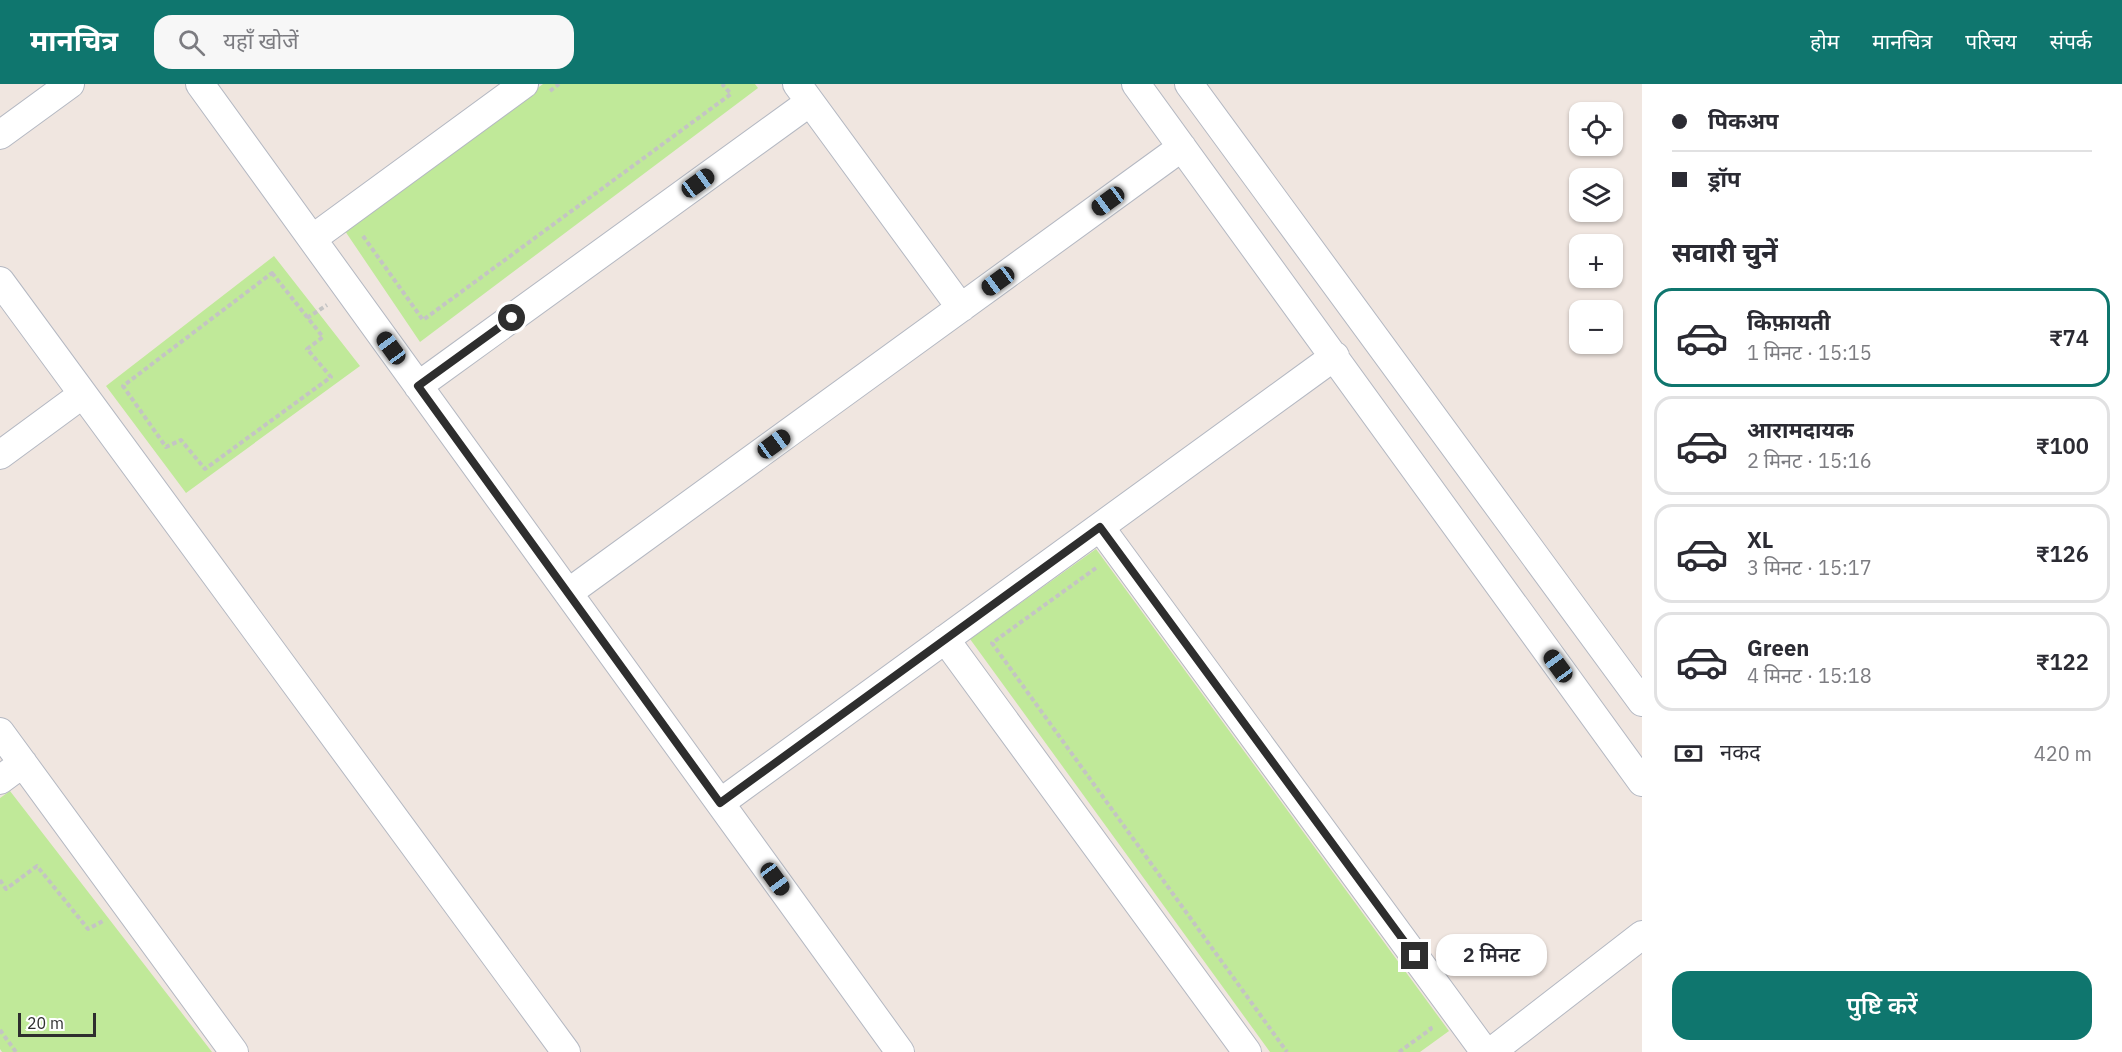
<!DOCTYPE html>
<html lang="hi">
<meta charset="utf-8">
<style>
:root{--surface:#fff;--page:#f7f7f7;--text:#2b2b33;--muted:#7c7c81;--line:#e1e1e2;--accent:#0f766e}
body{margin:0;font-family:"IBM Plex Sans","Noto Sans Devanagari",sans-serif;background:var(--page);color:var(--text);height:100vh;display:flex;flex-direction:column;font-size:22px;white-space:nowrap}
*{box-sizing:border-box;margin:0}
p{font-size:20px;color:var(--muted)}
.icon{flex:none;width:33px;height:33px;fill:none;stroke:currentColor;stroke-width:2;stroke-linecap:round;stroke-linejoin:round}
.map{position:relative;flex:1;overflow:hidden}
.panel{display:flex;flex-direction:column;background:var(--surface);width:480px}
.panel>*{flex:none}
.banner{display:grid;align-content:center;height:132px;padding:0 30px;background:var(--surface)}
.controls{position:absolute;left:1569px;top:18px;display:grid;gap:12px}
.controls a{display:grid;place-items:center;width:54px;height:54px;border-radius:12px;background:var(--surface);box-shadow:0 2px 4px #0004;font-size:30px}
.scale{position:absolute;left:18px;bottom:15px;width:78px;box-sizing:border-box;padding-left:6px;border:3px solid #2e2e2e;border-top:0;font-size:16px;line-height:21px;white-space:nowrap;color:#2e2e2e;-webkit-text-stroke:4px #fff;paint-order:stroke}
.end{position:absolute;width:27px;height:27px;margin:-14px;border:8px solid #2e2e2e;background:#fff;box-shadow:0 0 0 3px #fff}
.from{border-radius:50%}
.bubble{position:absolute;height:42px;border-radius:18px;background:var(--surface);box-shadow:0 2px 4px #0004;font-size:20px;font-weight:600;line-height:42px;text-align:center}
.car{position:absolute;width:18px;height:36px;margin:-18px -9px;border-radius:8px;box-shadow:0 0 4px 2px #0007;background:linear-gradient(#222 24%,#8ab4d8 0 40%,#222 0 76%,#8ab4d8 0 86%,#222 0)}
.banner b{display:flex;align-items:center;gap:21px;height:57px;font-size:22px}
.banner b+b{border-top:2px solid var(--line)}
.banner i{width:15px;height:15px;background:var(--text)}
ul{padding:0;list-style:none}
li{display:flex;align-items:center;gap:18px;height:99px;margin:0 12px 9px;padding:0 18px;border:3px solid var(--line);border-radius:18px}
li div{flex:1}
li b{display:block;font-size:22px}
li em{font-style:normal;font-weight:600}
li.active{border-color:var(--accent)}
li>.icon{width:54px;height:54px;stroke-width:1.5}
h2{padding:0 30px;font-size:27px;line-height:72px}
.pay{display:flex;align-items:center;gap:15px;height:66px;padding:0 30px;font-size:22px}
.pay p{margin-inline-start:auto}
.cta{display:flex;gap:12px;margin-top:auto;padding:12px 30px}
.cta a{flex:1;height:69px;border-radius:18px;background:var(--accent);color:#fff;font-size:24px;font-weight:600;line-height:69px;text-align:center}
header{display:flex;align-items:center;gap:36px;box-sizing:border-box;height:84px;padding:0 30px;background:var(--accent);color:#fff}
header strong{font-size:28px}
nav{display:flex;gap:33px;margin-inline-start:auto;font-size:21px}
.search{width:420px;height:54px;background:var(--page);display:flex;align-items:center;gap:15px;box-sizing:border-box;padding:0 21px;border-radius:18px;color:var(--muted);font-size:22px}
main{display:flex;flex:1;min-height:0}
.map>svg:first-child{display:block}
</style>
<header>
<strong>मानचित्र</strong>
<div class="search"><svg class="icon" aria-label="search" viewBox="0 0 24 24"><circle cx="10" cy="10" r="6"/><path d="M15 15l6 6"/></svg>यहाँ खोजें</div>
<nav><a>होम</a><a>मानचित्र</a><a>परिचय</a><a>संपर्क</a></nav>
</header>
<main>
<div class="map">
<svg width="1642" height="968" viewBox="0 0 1642 968">
<rect width="100%" height="100%" fill="#f0e6e0"/>
<path fill="#c0e999" d="M 543,0 L 755,0 L 758,4 L 420,258 L 343,144 Z
M 274,172 L 360,282 L 186,409 L 106,302 Z
M 1096,465 L 1449,947 L 1420,968 L 1270,968 L 970,555 Z
M 10,707 L 212,968 L 2,968 L 0,965 L 0,714 Z"/>
<g fill="none" stroke-linecap="round" stroke-linejoin="round">
<defs>
<path id="street" d="M 200,0 L 900,968
M 797,0 L 961,224
M 1136,0 L 1642,698
M 1189,0 L 1642,618
M 0,51 L 70,0
M 312,155 L 524,0
M 0,197 L 566,968
M 418,302 L 810,18
M 0,371 L 83,310
M 1100,443 L 1485,968
M 568,509 L 1182,63
M 945,555 L 1247,968
M 0,648 L 234,968
M 0,696 L 23,679
M 720,719 L 1335,272
M 1491,968 L 1642,851"/>
</defs>
<use href="#street" stroke="#b4b8c2" stroke-width="30"/>
<path stroke="#c4c4c4" stroke-width="4" stroke-dasharray="4.5 3" stroke-linecap="butt" d="M 550,7 L 559,0
M 363,152 L 423,236 L 731,10 L 722,0
M 272,189 L 323,253 L 307,265 L 331,293 L 205,385 L 181,356 L 166,363 L 123,302 Z
M 307,234 L 327,221
M 1096,484 L 992,559 L 1287,968
M 0,796 L 6,805 L 37,782 L 88,845 L 105,836
M 0,946 L 16,968
M 1399,968 L 1431,945 L 1429,941"/>
<use href="#street" stroke="#fff" stroke-width="28"/>
</g>
<g fill="none" stroke-linecap="round" stroke-linejoin="round">
<path stroke="#2e2e2e" stroke-width="8" d="M 512,234 L 418,302 L 720,719 L 1100,443 L 1415,872"/>
</g>
</svg>
<div class="controls">
<a><svg class="icon" aria-label="locate" viewBox="0 0 24 24"><circle cx="12" cy="12" r="6"/><path d="M12 2v4M12 18v4M2 12h4M18 12h4"/></svg></a>
<a><svg class="icon" aria-label="layers" viewBox="0 0 24 24"><path d="M12 4l9 5-9 5-9-5zM3 14l9 5 9-5"/></svg></a>
<a>+</a>
<a>−</a>
</div>
<div class="scale">20 m</div>
<i class="end from" style="left:512px;top:234px"></i>
<i class="end" style="left:1415px;top:872px"></i>
<div class="bubble" style="left:1436px;top:850px;width:111px">2 मिनट</div>
<i class="car" style="left:698px;top:99px;rotate:54deg"></i>
<i class="car" style="left:1108px;top:117px;rotate:234deg"></i>
<i class="car" style="left:998px;top:197px;rotate:234deg"></i>
<i class="car" style="left:391px;top:264px;rotate:324deg"></i>
<i class="car" style="left:774px;top:360px;rotate:54deg"></i>
<i class="car" style="left:1558px;top:582px;rotate:324deg"></i>
<i class="car" style="left:775px;top:795px;rotate:144deg"></i>
</div>
<section class="panel">
<div class="banner">
<b><i class="from"></i>पिकअप</b>
<b><i></i>ड्रॉप</b>
</div>
<h2>सवारी चुनें</h2>
<ul>
<li class="active"><svg class="icon" aria-label="car" viewBox="0 0 24 24"><path d="M5 17H2v-5l4-1 3-4h7l3 4 3 1v5h-3M9 17h6M6 11h13"/><circle cx="7" cy="17" r="2"/><circle cx="17" cy="17" r="2"/></svg><div><b>किफ़ायती</b><p>1 मिनट · 15:15</p></div><em>₹74</em></li>
<li><svg class="icon" aria-label="car" viewBox="0 0 24 24"><path d="M5 17H2v-5l4-1 3-4h7l3 4 3 1v5h-3M9 17h6M6 11h13"/><circle cx="7" cy="17" r="2"/><circle cx="17" cy="17" r="2"/></svg><div><b>आरामदायक</b><p>2 मिनट · 15:16</p></div><em>₹100</em></li>
<li><svg class="icon" aria-label="car" viewBox="0 0 24 24"><path d="M5 17H2v-5l4-1 3-4h7l3 4 3 1v5h-3M9 17h6M6 11h13"/><circle cx="7" cy="17" r="2"/><circle cx="17" cy="17" r="2"/></svg><div><b>XL</b><p>3 मिनट · 15:17</p></div><em>₹126</em></li>
<li><svg class="icon" aria-label="car" viewBox="0 0 24 24"><path d="M5 17H2v-5l4-1 3-4h7l3 4 3 1v5h-3M9 17h6M6 11h13"/><circle cx="7" cy="17" r="2"/><circle cx="17" cy="17" r="2"/></svg><div><b>Green</b><p>4 मिनट · 15:18</p></div><em>₹122</em></li>
</ul>
<div class="pay"><svg class="icon" aria-label="cash" viewBox="0 0 24 24"><path d="M3 7h18v10H3z"/><circle cx="12" cy="12" r="2"/></svg>नकद<p>420 m</p></div>
<div class="cta"><a>पुष्टि करें</a></div>
</section>
</main>
